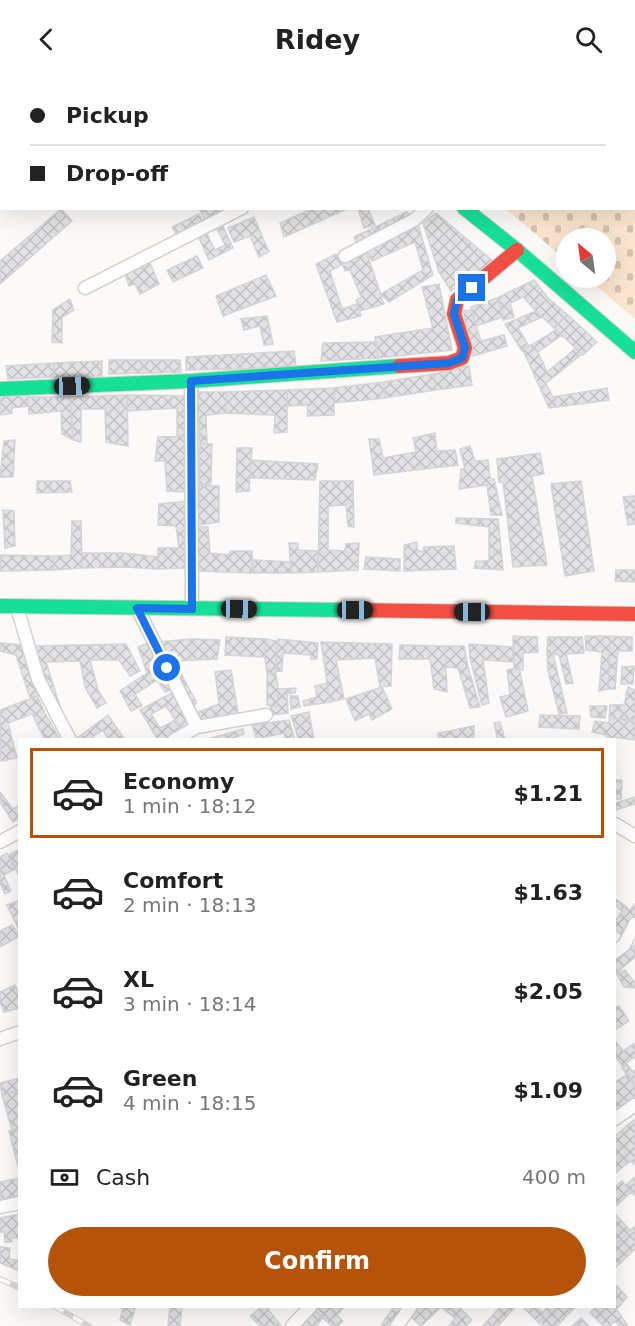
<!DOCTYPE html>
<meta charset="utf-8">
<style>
:root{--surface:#fff;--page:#f2f2f2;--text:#222;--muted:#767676;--line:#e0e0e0;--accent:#b45309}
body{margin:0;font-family:"DejaVu Sans",sans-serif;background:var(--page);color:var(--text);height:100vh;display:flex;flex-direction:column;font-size:22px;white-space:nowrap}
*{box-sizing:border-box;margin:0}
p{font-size:20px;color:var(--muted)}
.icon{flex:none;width:33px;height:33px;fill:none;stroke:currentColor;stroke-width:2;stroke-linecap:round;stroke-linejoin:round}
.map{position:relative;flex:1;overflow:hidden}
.sheet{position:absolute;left:18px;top:660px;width:598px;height:570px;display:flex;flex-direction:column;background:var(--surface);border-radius:0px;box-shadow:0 6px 24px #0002}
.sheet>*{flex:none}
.hud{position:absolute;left:0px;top:0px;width:636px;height:132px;box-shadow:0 6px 24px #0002;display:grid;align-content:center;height:132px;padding:0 30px;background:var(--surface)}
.needle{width:39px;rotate:331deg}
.controls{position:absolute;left:556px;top:150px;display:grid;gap:12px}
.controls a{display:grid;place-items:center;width:60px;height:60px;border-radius:50%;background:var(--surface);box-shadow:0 6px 24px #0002;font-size:30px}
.end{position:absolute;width:27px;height:27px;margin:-14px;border:8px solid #1a73e8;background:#fff;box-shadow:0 0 0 3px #fff}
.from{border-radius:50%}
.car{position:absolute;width:18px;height:36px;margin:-18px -9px;border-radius:8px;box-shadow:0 0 4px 2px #0007;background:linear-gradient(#222 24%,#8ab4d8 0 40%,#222 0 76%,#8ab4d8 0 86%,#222 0)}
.hud b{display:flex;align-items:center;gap:21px;height:57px;font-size:22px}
.hud b+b{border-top:2px solid var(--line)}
.hud i{width:15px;height:15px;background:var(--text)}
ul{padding:10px 0 0;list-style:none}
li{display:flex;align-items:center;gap:18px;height:90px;margin:0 12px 9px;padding:0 18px;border:3px solid transparent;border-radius:0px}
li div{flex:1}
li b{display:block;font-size:22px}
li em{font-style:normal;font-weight:700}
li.on{border-color:var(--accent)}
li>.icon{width:54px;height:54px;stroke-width:1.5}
.pay{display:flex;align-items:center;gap:15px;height:66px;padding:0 30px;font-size:22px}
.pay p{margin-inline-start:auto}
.primary-button{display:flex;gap:12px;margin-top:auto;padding:12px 30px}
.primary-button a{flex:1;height:69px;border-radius:36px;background:var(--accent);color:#fff;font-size:24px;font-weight:700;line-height:69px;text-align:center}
header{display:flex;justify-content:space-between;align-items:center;height:78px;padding:0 30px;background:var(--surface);font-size:27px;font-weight:700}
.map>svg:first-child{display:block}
</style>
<header><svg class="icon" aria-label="back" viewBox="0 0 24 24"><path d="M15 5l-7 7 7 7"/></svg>Ridey<svg class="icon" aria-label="search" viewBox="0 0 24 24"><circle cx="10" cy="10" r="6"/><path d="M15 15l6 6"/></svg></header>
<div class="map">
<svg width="635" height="1248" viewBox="0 0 635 1248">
<defs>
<pattern id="cemetery-stones" width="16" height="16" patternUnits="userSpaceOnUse" patternTransform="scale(1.5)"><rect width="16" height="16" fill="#fbe5cf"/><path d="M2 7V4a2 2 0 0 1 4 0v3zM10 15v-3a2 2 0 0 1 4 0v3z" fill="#d6c3b0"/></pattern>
<pattern id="building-cross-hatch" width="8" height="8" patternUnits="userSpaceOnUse" patternTransform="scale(1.5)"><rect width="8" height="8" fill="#e2e1e4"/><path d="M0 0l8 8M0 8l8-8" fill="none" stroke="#c1c0c2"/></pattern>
</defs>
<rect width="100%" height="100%" fill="#fcfaf8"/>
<path fill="url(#cemetery-stones)" d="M 429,0 L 635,0 L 635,241 L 587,200 L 606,200 L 606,160 L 567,160 L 567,183 L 506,131 L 634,130 L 634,2 Z"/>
<path fill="url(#building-cross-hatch)" stroke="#d4d3d7" stroke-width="1.5" d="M 199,130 L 229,130 L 205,142 Z
M 314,130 L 349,130 L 284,159 L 280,145 Z
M 358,130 L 372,130 L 369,133 L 375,147 L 364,150 Z
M 61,131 L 72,143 L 0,206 L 0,183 Z
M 407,134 L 412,139 L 357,167 L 354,159 Z
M 436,135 L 494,184 L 451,213 L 439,194 L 423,145 Z
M 199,136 L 203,143 L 176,156 L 172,149 Z
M 254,139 L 269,174 L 259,179 L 250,158 L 234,164 L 228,150 Z
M 222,146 L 233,170 L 209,182 L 198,158 L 206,154 L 215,172 L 225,167 L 217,151 Z
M 418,147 L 433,197 L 389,224 L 381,216 L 423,192 L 415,164 L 372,183 L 365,170 Z
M 365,170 L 384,226 L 360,233 L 356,222 L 361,219 L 350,192 L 345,193 L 341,182 Z
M 336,176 L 343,186 L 330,193 L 342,231 L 357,226 L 361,238 L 337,244 L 316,186 Z
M 197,178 L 203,190 L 173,204 L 167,192 Z
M 149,183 L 159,206 L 140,216 L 135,206 L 129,208 L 125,195 Z
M 266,197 L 276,218 L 223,238 L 216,218 Z
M 534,202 L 548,220 L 534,231 L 523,219 L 510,225 L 514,239 L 503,242 L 497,220 Z
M 439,206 L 452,272 L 378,280 L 375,259 L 433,250 L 422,209 Z
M 497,220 L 503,239 L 476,248 L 471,229 Z
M 548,220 L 568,237 L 554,250 L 534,231 Z
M 70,221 L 74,232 L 62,239 L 62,265 L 52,264 L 53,232 Z
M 471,232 L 481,263 L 504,257 L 507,268 L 473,278 L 463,233 Z
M 536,233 L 542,239 L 518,250 L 529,268 L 522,273 L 505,246 Z
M 568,237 L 597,264 L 583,277 L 554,250 Z
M 267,238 L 273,266 L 264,267 L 260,248 L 244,252 L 241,241 Z
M 556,252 L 562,257 L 538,274 L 547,294 L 576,270 L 582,276 L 540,310 L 523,272 Z
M 376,264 L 378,280 L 321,283 L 323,265 Z
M 294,273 L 296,288 L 242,291 L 241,276 Z
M 241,276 L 242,291 L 186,292 L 186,279 Z
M 109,282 L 180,282 L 181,294 L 109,296 Z
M 102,283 L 102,298 L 54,299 L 54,285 Z
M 54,285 L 54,299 L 8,301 L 6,288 Z
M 469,288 L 472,307 L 436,312 L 434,296 Z
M 433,296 L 436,312 L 385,320 L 384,304 Z
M 384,304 L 385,320 L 334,325 L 334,310 Z
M 546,306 L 553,319 L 607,310 L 609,322 L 549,330 L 540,310 Z
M 334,310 L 334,337 L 307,338 L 308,327 L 287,328 L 287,312 Z
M 287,312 L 287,354 L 274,355 L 275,337 L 226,335 L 227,314 Z
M 197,314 L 227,314 L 226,335 L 206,337 L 207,365 L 200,366 Z
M 0,315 L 28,315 L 28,328 L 12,330 L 12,335 L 0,337 Z
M 127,317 L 185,318 L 186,358 L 177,358 L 177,330 L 127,333 Z
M 127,317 L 128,368 L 106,364 L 105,331 L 81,331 L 81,364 L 73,362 L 70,319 Z
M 28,319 L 70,319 L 73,362 L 62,356 L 61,333 L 29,336 Z
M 435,355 L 437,373 L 455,372 L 458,387 L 374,397 L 369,361 L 379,361 L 383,380 L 416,374 L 413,360 Z
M 186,358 L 185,414 L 167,413 L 165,383 L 155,383 L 158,359 Z
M 15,362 L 13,399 L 0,399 L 4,363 Z
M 200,366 L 212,366 L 211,406 L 199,408 Z
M 470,368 L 475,383 L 488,382 L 490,400 L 494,401 L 502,437 L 491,437 L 487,407 L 459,411 L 461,391 L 465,391 L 460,371 Z
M 237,370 L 252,370 L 249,413 L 236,414 Z
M 540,375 L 544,396 L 532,398 L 547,487 L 513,489 L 503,404 L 499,404 L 497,381 Z
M 251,382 L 318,386 L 315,402 L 250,400 Z
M 37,403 L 70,403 L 72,414 L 37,415 Z
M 320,403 L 353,403 L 354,449 L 348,448 L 346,427 L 328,428 L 328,472 L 345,473 L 346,466 L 359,465 L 358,492 L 318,494 Z
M 581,403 L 594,493 L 565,498 L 551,406 Z
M 199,408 L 219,408 L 219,444 L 198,447 Z
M 635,418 L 635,446 L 628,447 L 623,419 Z
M 187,423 L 188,490 L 158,491 L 158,470 L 179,470 L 176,448 L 158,447 L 159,426 Z
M 3,432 L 14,433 L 15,468 L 5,470 Z
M 456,440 L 498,441 L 503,492 L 474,490 L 476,483 L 489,483 L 489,449 L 456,445 Z
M 72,443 L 81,443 L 82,490 L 53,492 L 54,478 L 71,477 Z
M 198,449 L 208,449 L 210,475 L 229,477 L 230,473 L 252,473 L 253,495 L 198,493 Z
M 417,464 L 417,472 L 423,474 L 424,469 L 454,468 L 456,491 L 404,493 L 404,467 Z
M 289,465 L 298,465 L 298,472 L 318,473 L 318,494 L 291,495 Z
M 82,475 L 124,475 L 158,479 L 158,491 L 124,489 L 82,490 Z
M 1,477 L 54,478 L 53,492 L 0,493 Z
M 366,479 L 400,481 L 400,493 L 364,491 Z
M 252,482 L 291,484 L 291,495 L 253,495 Z
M 616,492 L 635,492 L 635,504 L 615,503 Z
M 513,558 L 537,559 L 538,574 L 523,575 L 523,592 L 514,591 Z
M 585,558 L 610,558 L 608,611 L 599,613 L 602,574 L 586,572 Z
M 610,558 L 632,559 L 632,573 L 618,573 L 615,611 L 608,611 Z
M 226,559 L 266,561 L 265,579 L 225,577 Z
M 548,559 L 582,559 L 584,575 L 566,576 L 573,605 L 566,606 L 559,577 L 547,575 Z
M 192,561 L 220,562 L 217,581 L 174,583 L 197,625 L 191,629 L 158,564 Z
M 266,561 L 277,563 L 276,595 L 267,595 L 265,579 Z
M 278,561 L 318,565 L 317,581 L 311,581 L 311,577 L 283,575 L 282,593 L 276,592 Z
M 321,564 L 392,566 L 391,608 L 380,609 L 375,580 L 336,582 L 344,621 L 330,624 Z
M 0,565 L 24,567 L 40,617 L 30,620 L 16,577 L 0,573 Z
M 149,565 L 174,611 L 165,614 L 157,602 L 135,616 L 142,628 L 131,633 L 120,613 L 147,595 L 138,569 Z
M 126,566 L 140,593 L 130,598 L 119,582 L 90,582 L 98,612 L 106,625 L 97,630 L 85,609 L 80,583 L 46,584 L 60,628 L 54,630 L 33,585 L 33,568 Z
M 469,566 L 513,569 L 513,584 L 483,582 L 489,625 L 482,627 L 470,580 Z
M 400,567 L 445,568 L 447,614 L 434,611 L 430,581 L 399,581 Z
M 445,568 L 464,568 L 468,589 L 480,629 L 470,630 L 458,590 L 446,589 Z
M 547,575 L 553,576 L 567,635 L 559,636 L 548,593 Z
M 634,588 L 633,606 L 621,606 L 622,589 Z
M 519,589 L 528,633 L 506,639 L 500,619 L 510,617 L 507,592 Z
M 231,592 L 239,640 L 202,646 L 198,634 L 219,626 L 215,594 Z
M 267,595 L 276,595 L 278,611 L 296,610 L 295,615 L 278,617 L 277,628 L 267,627 Z
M 327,605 L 330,624 L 304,628 L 303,623 L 317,619 L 315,608 Z
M 382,609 L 392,631 L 372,642 L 369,636 L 355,643 L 346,621 Z
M 628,609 L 635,612 L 635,642 L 609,640 L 610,627 L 624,627 Z
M 175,613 L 194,648 L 183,654 L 166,628 L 151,636 L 160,650 L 174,643 L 182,655 L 170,662 L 158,662 L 140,632 Z
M 287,616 L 288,635 L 271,637 L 270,627 L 277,628 L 278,617 Z
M 37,618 L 45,635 L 60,662 L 45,662 L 32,636 L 8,645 L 17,680 L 1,683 L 0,632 Z
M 290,618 L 298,618 L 300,629 L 291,631 Z
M 590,628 L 607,628 L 605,640 L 591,639 Z
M 309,634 L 314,662 L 299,662 L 291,638 Z
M 108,637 L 125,662 L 109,662 L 103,652 L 93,658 L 96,662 L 78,662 L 77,660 Z
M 540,637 L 580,638 L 579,651 L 539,649 Z
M 609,640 L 635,644 L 635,662 L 613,659 L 613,662 L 606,662 L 606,657 L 592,654 L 595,643 L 609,645 Z
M 289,642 L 295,662 L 286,662 L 284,655 L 264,659 L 265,662 L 257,662 L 252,647 Z
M 500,644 L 505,662 L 498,662 L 494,645 Z
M 474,648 L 474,662 L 438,662 L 438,655 Z
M 243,651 L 244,656 L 228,662 L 205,662 Z
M 615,702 L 622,702 L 621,721 L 615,721 Z
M 0,714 L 13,731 L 20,727 L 20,740 L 13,744 L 0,724 Z
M 635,719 L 635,726 L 615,732 L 615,725 Z
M 20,771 L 20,800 L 9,777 Z
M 7,775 L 15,791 L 4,797 L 11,813 L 5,816 L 0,805 L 0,779 Z
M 615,820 L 630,832 L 635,826 L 635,839 L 621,857 L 615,852 L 615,843 L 622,833 L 615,827 Z
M 20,822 L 20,854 L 7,827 Z
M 12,847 L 20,858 L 0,869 L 0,853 Z
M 635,867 L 635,879 L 615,896 L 615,882 Z
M 625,892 L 635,905 L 635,910 L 624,909 L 617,896 Z
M 15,907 L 20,918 L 20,930 L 4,934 L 0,924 L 0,914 Z
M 619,928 L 629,943 L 615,952 L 615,930 Z
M 615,962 L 623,973 L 635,965 L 635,979 L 622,988 L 615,978 Z
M 627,986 L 633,994 L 635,992 L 635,1008 L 622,990 Z
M 628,996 L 635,1007 L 635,1019 L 615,1032 L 615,1004 Z
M 20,1000 L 20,1013 L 2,1017 L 0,1005 Z
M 17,1013 L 20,1022 L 20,1050 L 12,1052 L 2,1017 Z
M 635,1041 L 635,1087 L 631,1083 L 615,1095 L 615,1058 Z
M 20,1050 L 18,1061 L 19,1092 L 9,1053 Z
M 635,1099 L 635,1118 L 625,1108 Z
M 20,1100 L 20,1117 L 0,1123 L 0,1104 Z
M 622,1103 L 631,1114 L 615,1129 L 615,1109 Z
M 20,1136 L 20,1160 L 12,1160 L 12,1164 L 5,1164 L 4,1154 L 0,1154 L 0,1140 Z
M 615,1136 L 630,1152 L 615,1167 Z
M 635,1148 L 635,1171 L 615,1190 L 615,1167 Z
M 0,1169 L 10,1170 L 9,1181 L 20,1183 L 20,1193 L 0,1185 Z
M 617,1208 L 627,1219 L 617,1231 L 614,1228 Z
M 117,1228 L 136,1228 L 130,1247 L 120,1242 L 123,1231 Z
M 170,1228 L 182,1228 L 180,1248 L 168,1248 Z
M 263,1228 L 266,1228 L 281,1248 L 260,1248 L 250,1238 Z
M 321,1228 L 345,1228 L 337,1237 L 343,1243 L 338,1248 L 332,1248 L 315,1233 Z
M 394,1228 L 405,1228 L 392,1248 L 381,1248 Z
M 420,1228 L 458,1228 L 472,1242 L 466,1248 L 449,1248 L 455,1240 L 441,1229 L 421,1248 L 411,1239 Z
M 501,1228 L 516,1228 L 498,1248 L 483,1248 Z
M 522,1228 L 536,1228 L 542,1234 L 540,1246 Z
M 548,1228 L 574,1228 L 575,1229 L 557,1248 L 542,1248 L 543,1234 Z
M 596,1228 L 614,1228 L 628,1248 L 619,1248 L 615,1243 L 609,1248 L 604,1248 L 590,1235 Z
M 315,1233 L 322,1240 L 317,1248 L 301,1248 Z
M 581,1240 L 589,1248 L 572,1248 Z"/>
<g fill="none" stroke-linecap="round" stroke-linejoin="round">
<defs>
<path id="street" d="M 345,178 L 414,142 L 427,130
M 85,210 L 242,130
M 191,303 L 192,531
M 17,529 L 38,601 L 70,662
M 137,530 L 197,649
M 174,662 L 197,649 L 266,637
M 615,746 L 635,758
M 0,764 L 20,753
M 615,874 L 624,867 L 635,846
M 0,961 L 20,954
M 615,1041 L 635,1027
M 0,1129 L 20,1125
M 292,1248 L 311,1228
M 397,1248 L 411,1228"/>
<path id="fast" d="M 464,130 L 517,172 L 635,274
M 0,311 L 191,303 L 399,288
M 0,528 L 346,532"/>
<path id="slow" d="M 306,0 L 307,2"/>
<path id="jam" d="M 399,288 L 449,285 L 462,280 L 465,270 L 454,236 L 457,222 L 517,172
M 346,532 L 635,536"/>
</defs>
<use href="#street" stroke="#d5d0cc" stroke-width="15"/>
<use href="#fast" stroke="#d5d0cc" stroke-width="16"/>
<use href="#slow" stroke="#d5d0cc" stroke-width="16"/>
<use href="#jam" stroke="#d5d0cc" stroke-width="16"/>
<use href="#street" stroke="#fffefe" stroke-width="12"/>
<use href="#fast" stroke="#16e098" stroke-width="14"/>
<use href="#slow" stroke="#ffcf43" stroke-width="14"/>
<use href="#jam" stroke="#f24e42" stroke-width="14"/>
<defs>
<path id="rail" d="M 0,1201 L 20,1210
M 54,1228 L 89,1248"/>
</defs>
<use href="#rail" stroke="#d9d8d8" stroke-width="6"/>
<use href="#rail" stroke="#fff" stroke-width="4" stroke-dasharray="11" stroke-linecap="butt"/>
</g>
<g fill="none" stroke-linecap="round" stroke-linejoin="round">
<path stroke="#1a73e8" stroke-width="8" d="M 167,590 L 137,530 L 192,531 L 191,303 L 449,285 L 462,280 L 465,270 L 454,236 L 457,222 L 472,210"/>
</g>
</svg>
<div class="controls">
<a><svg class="needle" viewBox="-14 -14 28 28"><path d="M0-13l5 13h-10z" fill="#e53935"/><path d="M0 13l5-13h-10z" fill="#767676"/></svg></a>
</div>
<i class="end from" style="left:167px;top:590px"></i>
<i class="end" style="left:472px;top:210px"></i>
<i class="car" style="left:72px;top:308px;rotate:88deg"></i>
<i class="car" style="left:239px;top:531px;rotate:91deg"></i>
<i class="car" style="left:355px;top:532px;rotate:90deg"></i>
<i class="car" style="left:472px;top:534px;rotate:270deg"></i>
<div class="hud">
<b><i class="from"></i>Pickup</b>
<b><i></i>Drop-off</b>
</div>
<section class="sheet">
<ul>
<li class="on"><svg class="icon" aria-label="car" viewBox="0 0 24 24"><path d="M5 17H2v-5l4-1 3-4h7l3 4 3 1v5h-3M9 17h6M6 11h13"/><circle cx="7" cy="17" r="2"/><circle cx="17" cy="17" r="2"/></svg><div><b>Economy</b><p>1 min · 18:12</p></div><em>$1.21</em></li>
<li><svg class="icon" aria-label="car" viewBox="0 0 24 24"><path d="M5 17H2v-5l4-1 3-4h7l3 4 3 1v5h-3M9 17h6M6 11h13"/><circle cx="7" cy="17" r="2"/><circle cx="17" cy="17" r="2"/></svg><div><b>Comfort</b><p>2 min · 18:13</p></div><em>$1.63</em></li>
<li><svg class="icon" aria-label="car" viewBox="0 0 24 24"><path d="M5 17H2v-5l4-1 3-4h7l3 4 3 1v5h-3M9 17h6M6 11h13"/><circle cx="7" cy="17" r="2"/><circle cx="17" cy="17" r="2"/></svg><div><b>XL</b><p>3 min · 18:14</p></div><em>$2.05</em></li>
<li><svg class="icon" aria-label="car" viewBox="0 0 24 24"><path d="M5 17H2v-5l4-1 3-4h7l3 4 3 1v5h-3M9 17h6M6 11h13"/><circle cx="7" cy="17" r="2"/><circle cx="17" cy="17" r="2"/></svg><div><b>Green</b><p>4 min · 18:15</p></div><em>$1.09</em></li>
</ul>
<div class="pay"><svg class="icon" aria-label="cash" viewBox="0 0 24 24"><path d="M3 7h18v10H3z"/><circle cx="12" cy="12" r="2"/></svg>Cash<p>400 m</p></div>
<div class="primary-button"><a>Confirm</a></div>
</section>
</div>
